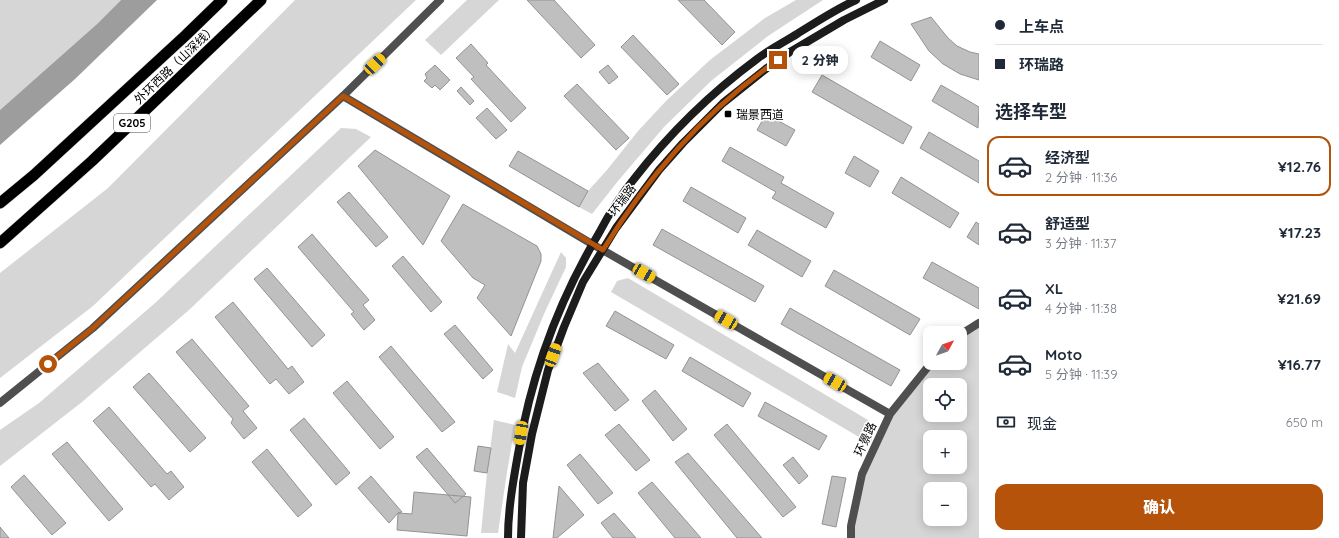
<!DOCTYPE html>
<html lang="zh">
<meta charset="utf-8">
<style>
:root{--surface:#fff;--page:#f6f6f7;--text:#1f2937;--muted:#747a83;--line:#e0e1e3;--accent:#b45309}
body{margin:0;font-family:Quicksand,"Noto Sans SC",sans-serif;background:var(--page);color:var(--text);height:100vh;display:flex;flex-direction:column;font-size:15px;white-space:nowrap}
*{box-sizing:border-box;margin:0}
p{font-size:13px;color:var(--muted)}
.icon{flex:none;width:22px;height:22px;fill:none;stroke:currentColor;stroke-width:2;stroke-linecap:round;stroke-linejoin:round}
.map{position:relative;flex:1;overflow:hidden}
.side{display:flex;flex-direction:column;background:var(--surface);width:360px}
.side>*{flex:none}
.top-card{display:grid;align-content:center;height:88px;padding:0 16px;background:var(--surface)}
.needle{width:26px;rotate:50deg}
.tools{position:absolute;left:923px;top:326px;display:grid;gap:8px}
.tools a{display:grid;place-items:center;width:44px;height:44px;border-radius:8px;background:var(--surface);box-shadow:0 2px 10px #0003;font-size:20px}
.end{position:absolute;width:18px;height:18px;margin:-9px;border:5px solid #b45309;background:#fff;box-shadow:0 0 0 2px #fff}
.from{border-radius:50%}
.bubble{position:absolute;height:28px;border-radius:12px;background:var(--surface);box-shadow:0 2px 10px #0003;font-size:13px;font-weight:800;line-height:28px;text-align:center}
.car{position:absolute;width:12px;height:24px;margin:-12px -6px;border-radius:5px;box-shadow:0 0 3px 1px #0007;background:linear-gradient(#f5c518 24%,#345 0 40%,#f5c518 0 76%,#345 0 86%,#f5c518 0)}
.top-card b{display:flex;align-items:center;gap:14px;height:38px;font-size:15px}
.top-card b+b{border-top:1px solid var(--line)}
.top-card i{width:10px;height:10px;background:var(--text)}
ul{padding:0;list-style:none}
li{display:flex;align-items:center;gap:12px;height:60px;margin:0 8px 6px;padding:0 8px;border:2px solid transparent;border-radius:12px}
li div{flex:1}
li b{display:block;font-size:15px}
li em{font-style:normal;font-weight:800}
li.on{border-color:var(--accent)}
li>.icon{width:36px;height:36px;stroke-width:1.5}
h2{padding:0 16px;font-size:18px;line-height:48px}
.pay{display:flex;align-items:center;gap:10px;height:44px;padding:0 16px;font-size:15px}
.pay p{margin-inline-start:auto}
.button{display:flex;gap:8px;margin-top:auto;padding:8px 16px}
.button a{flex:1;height:46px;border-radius:12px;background:var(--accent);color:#fff;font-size:16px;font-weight:800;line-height:46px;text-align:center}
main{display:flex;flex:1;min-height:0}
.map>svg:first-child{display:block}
</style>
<main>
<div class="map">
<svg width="979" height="538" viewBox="0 0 979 538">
<rect width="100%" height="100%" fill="#fff"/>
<path fill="#d6d6d6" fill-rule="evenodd" d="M 0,0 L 121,0 L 97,24 L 0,110 Z
M 295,0 L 416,0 L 93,306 L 0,378 L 0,273 L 108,188 Z
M 467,0 L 499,0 L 441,55 L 425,40 Z
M 796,0 L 823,0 L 768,36 L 711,81 L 664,127 L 618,181 L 592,214 L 579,207 L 588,191 L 607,170 L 638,131 L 666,101 L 710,60 L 765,18 Z
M 341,128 L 356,129 L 371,137 L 189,310 L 82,402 L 0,466 L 0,430 L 39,403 L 154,304 Z
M 561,252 L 566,258 L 566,267 L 544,314 L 522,367 L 515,398 L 497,392 L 508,344 L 515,353 Z
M 628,278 L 868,420 L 873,432 L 871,444 L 611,292 L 617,281 Z
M 979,323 L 979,538 L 851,538 L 862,474 L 890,414 L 931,363 L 960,363 L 960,335 ZM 930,385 L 960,385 L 960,415 L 930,415 ZM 930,437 L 960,437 L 960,467 L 930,467 ZM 930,489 L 960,489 L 960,519 L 930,519 Z
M 494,420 L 515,425 L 507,472 L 498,533 L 481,533 L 487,473 Z"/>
<path fill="#9d9d9d" d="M 121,0 L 157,0 L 75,79 L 0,145 L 0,110 L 97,24 Z"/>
<path fill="#bfbfbf" stroke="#939393" d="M 527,0 L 554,0 L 595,45 L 581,58 Z
M 678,0 L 704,0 L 735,32 L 722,45 Z
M 931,17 L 948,38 L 957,46 L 970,52 L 979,54 L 979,80 L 960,74 L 943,64 L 929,51 L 911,24 Z
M 633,35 L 679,84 L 667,95 L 621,47 Z
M 880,41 L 920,65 L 911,81 L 871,57 Z
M 471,44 L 488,63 L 486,65 L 526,108 L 511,122 L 471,79 L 474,77 L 456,58 Z
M 435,65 L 450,80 L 440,90 L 435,85 L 432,88 L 424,81 L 427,78 L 425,74 Z
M 608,65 L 618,77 L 609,84 L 599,72 Z
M 822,75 L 912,127 L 903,144 L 812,92 Z
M 577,84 L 629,138 L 616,150 L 564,96 Z
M 941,85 L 979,107 L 978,128 L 932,101 Z
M 461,87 L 474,101 L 470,105 L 457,91 Z
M 487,108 L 507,130 L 496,139 L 476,118 Z
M 766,114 L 795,130 L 786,146 L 757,130 Z
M 929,132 L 979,161 L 979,183 L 920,148 Z
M 730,147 L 784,177 L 781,183 L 834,213 L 826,228 L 772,198 L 776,192 L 722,161 Z
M 375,150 L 450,196 L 423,245 L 358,166 Z
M 518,151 L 588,191 L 579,207 L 509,166 Z
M 854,156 L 879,171 L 870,187 L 845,173 Z
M 901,177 L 959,213 L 950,228 L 892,193 Z
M 691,187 L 746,218 L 738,233 L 683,201 Z
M 349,192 L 388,237 L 376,247 L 337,202 Z
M 463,204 L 537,246 L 541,254 L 541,261 L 511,336 L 477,298 L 485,285 L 473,278 L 441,241 Z
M 976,222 L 979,224 L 979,245 L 967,237 Z
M 662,229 L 764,286 L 755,302 L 653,245 Z
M 757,230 L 811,261 L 802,277 L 748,245 Z
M 312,234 L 369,300 L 363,305 L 375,320 L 364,330 L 351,314 L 354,312 L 298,247 Z
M 403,256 L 442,302 L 431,312 L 392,266 Z
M 932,262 L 979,288 L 979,309 L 923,278 Z
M 267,268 L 325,335 L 312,347 L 254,279 Z
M 834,270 L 920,319 L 910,335 L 825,286 Z
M 233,302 L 288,369 L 292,366 L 304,382 L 289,394 L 276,379 L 270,384 L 215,317 Z
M 790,308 L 900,370 L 891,386 L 781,324 Z
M 615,311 L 674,345 L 666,359 L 606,326 Z
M 455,325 L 493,370 L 483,379 L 444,334 Z
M 192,339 L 249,406 L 243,411 L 257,428 L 244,439 L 231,423 L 233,419 L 176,352 Z
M 391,346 L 455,422 L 442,432 L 379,357 Z
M 690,357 L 751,393 L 743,407 L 682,371 Z
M 598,363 L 629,400 L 615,411 L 583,373 Z
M 149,373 L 206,438 L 190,452 L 133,387 Z
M 347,381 L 394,437 L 380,449 L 333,393 Z
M 655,390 L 687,429 L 673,441 L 642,401 Z
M 765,402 L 827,436 L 819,450 L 758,416 Z
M 109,407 L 167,474 L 171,471 L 184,487 L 169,500 L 155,484 L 151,487 L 93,421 Z
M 304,418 L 350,473 L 336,485 L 290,430 Z
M 619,424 L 650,460 L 636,471 L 605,435 Z
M 727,424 L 796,507 L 783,517 L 714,435 Z
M 67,442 L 123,509 L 109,521 L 52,454 Z
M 478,446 L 491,448 L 487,473 L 474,471 Z
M 427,448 L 466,494 L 455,503 L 416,457 Z
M 267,449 L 312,505 L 298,517 L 252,462 Z
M 688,453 L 762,538 L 737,538 L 675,462 Z
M 580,454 L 613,493 L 598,504 L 567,465 Z
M 793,457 L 808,476 L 799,484 L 783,465 Z
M 24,475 L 66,523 L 52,535 L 11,487 Z
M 371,476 L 402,512 L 398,513 L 389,523 L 358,488 Z
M 832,476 L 846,478 L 836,527 L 822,524 Z
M 652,482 L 701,538 L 675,538 L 638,493 Z
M 559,486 L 584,515 L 557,538 L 553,538 Z
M 414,492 L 471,497 L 467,536 L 397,530 L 398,513 L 412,514 Z
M 614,513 L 636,538 L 613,538 L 601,523 Z
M 0,527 L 9,538 L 0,538 Z"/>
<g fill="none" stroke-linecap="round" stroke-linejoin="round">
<defs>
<path id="trunk" d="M 0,203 L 34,175 L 186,35 L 222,0
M 0,243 L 92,161 L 261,0"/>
</defs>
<use href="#trunk" stroke="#dbdbdb" stroke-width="12"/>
<path stroke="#4f4f4f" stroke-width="8" d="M 343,96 L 592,244 L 890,414
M 960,335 L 979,323
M 0,403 L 93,328 L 343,96 L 440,0
M 851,538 L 851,526 L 862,474 L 890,414 L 931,363"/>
<path stroke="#1c1c1c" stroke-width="8" d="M 508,538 C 508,510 513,482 518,454 C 531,375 558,302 599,233 C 609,214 620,196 634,179 C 669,134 711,93 757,59 C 770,49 784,42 797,34 C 816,22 836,9 856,0
M 521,538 L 523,483 L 532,434 L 548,370 L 564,327 L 583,282 L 616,228 L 659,170 L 683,143 L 723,103 L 767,68 L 790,52 L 844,20 L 884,0"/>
<use href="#trunk" stroke="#000" stroke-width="11"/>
</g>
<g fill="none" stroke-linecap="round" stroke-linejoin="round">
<path stroke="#b45309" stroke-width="5" d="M 48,364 L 93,328 L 343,96 L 603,250 C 648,176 707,109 778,60"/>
</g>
<rect fill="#000" stroke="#fff" stroke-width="1.5" x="724" y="110" width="8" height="8" rx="2"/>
<g text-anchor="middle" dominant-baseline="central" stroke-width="3" stroke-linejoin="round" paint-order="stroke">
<rect fill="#fff" stroke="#4c4c4c" stroke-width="1" x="114" y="114" width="36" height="18" rx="3"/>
<g font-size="11" font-weight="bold" fill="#000">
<text x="132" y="123">G205</text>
</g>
<g font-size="12" fill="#000" stroke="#fff">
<text transform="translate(175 64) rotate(-44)">外环西路（山深线）</text>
<text transform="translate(622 200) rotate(-53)">环瑞路</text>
<text transform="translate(865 439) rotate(-65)">环景路</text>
</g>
<g font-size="12" fill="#000" stroke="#fff" text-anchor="start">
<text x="736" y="114">瑞景西道</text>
</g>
</g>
</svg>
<div class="tools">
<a><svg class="needle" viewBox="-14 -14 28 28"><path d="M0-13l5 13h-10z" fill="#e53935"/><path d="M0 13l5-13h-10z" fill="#747a83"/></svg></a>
<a><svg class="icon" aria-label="locate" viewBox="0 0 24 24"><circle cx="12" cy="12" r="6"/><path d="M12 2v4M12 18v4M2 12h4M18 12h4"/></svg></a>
<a>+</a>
<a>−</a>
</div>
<i class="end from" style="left:48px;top:364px"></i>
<i class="end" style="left:778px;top:60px"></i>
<div class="bubble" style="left:792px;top:46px;width:56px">2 分钟</div>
<i class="car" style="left:375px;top:64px;rotate:46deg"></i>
<i class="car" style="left:644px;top:273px;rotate:120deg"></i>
<i class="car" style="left:726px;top:320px;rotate:300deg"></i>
<i class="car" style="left:553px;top:355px;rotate:20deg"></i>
<i class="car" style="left:835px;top:382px;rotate:300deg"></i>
<i class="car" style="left:521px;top:433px;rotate:189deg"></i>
</div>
<section class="side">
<div class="top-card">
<b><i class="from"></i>上车点</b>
<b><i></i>环瑞路</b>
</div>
<h2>选择车型</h2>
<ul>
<li class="on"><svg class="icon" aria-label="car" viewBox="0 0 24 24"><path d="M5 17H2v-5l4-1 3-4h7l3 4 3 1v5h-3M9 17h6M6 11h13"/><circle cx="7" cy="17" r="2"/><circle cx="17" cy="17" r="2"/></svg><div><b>经济型</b><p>2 分钟 · 11:36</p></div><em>¥12.76</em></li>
<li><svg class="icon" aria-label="car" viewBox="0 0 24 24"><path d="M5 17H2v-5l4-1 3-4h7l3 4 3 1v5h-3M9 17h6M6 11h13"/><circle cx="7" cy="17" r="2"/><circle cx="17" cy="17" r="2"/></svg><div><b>舒适型</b><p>3 分钟 · 11:37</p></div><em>¥17.23</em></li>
<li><svg class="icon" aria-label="car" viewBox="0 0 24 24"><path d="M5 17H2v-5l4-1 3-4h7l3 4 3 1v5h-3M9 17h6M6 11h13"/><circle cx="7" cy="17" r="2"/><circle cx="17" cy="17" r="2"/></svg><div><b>XL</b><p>4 分钟 · 11:38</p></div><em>¥21.69</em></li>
<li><svg class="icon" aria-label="car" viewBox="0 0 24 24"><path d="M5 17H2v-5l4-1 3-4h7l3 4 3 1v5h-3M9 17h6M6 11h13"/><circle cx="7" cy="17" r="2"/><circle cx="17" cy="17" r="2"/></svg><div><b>Moto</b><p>5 分钟 · 11:39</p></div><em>¥16.77</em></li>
</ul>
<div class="pay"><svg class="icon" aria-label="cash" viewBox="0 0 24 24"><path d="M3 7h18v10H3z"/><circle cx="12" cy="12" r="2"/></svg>现金<p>650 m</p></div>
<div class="button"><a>确认</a></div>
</section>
</main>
